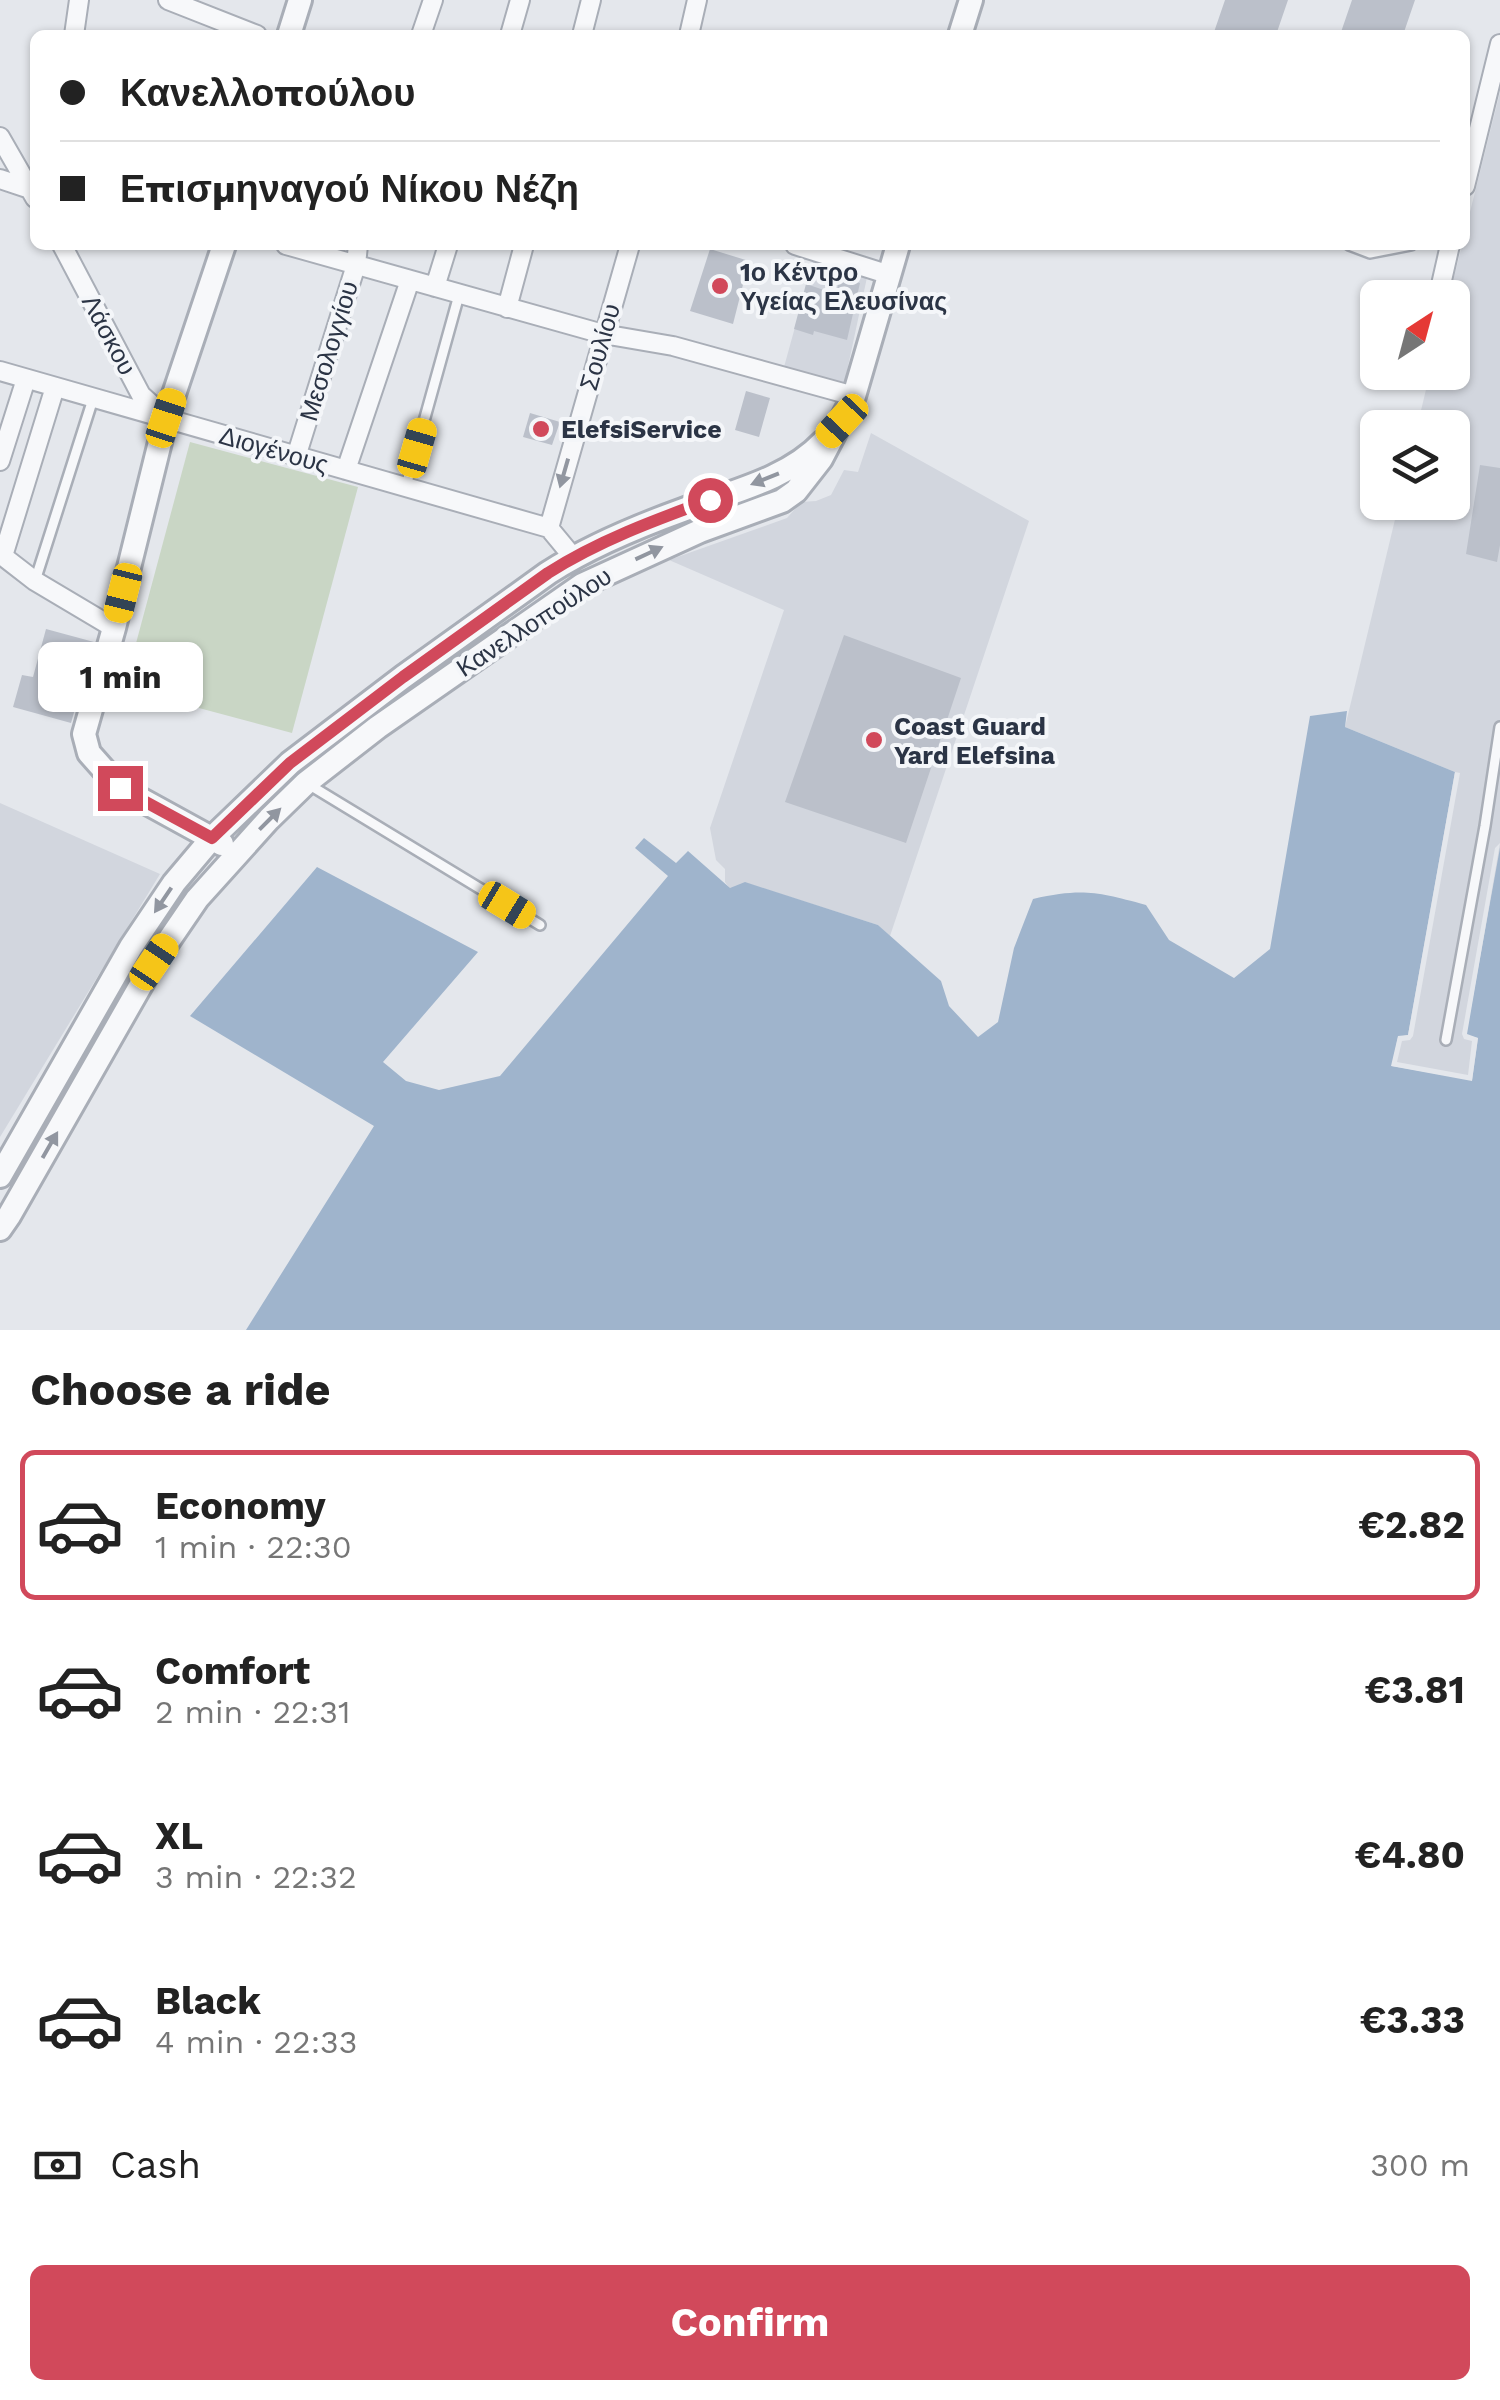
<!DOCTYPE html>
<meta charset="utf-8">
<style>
:root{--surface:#fff;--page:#f2f2f2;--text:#222;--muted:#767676;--line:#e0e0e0;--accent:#d1495b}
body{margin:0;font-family:"Work Sans",sans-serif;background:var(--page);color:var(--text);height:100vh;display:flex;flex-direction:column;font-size:38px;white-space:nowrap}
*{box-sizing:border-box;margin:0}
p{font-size:32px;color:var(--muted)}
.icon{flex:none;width:55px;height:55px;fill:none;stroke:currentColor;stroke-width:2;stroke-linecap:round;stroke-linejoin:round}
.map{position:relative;height:1330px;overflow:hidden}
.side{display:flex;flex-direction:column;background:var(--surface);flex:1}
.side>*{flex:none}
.hud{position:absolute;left:30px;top:30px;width:1440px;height:220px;border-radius:15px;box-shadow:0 2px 8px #0004;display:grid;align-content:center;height:220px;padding:0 30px;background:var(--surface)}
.needle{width:65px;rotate:36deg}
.controls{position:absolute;left:1360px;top:280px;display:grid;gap:20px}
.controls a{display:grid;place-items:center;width:110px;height:110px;border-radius:15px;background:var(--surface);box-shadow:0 2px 8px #0004;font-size:50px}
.end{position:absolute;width:45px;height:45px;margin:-22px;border:12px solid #d1495b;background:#fff;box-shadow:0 0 0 5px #fff}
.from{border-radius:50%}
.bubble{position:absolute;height:70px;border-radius:15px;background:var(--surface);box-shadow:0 2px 8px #0004;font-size:32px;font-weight:700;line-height:70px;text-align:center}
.car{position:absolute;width:30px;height:60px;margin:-30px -15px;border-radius:12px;box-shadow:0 0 8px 2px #0007;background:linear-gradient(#f5c518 24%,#345 0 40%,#f5c518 0 76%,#345 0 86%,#f5c518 0)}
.hud b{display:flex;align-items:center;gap:35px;height:95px;font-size:38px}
.hud b+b{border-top:2px solid var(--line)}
.hud i{width:25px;height:25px;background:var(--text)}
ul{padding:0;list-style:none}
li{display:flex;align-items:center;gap:30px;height:150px;margin:0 20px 15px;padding:0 10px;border:5px solid transparent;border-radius:15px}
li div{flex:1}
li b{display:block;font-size:38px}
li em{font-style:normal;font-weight:700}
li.selected{border-color:var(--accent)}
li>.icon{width:90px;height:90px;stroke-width:1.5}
h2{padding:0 30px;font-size:45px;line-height:120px}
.pay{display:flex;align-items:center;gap:25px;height:110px;padding:0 30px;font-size:38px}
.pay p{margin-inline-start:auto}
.action{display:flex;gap:20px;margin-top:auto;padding:20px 30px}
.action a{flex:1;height:115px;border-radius:15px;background:var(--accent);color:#fff;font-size:40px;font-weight:700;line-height:115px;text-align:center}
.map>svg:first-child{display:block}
</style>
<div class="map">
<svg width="1500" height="1330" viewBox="0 0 1500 1330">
<rect width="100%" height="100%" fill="#e4e7ec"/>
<path fill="#d2d6de" d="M 1500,92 L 1500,920 L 1472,1081 L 1391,1066 L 1455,772 L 1345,727 L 1399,503 L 1452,502 L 1452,428 L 1417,427 L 1430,373 L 1452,372 L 1452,298 L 1449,297 L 1462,245 L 1465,245 L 1465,232 Z
M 816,251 L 869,268 L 844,385 L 784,367 Z
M 871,433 L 1029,521 L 890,936 L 878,925 L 746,883 L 730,889 L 725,882 L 725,869 L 716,860 L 710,828 L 784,610 L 669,560 L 787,518 L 801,502 L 816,501 L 831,495 L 844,470 L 858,472 Z
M 0,803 L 160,874 L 0,1137 Z"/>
<path fill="#c9d6c5" d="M 190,442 L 358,487 L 292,733 L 124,688 Z"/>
<path fill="#9fb4cc" d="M 1347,711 L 1345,727 L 1455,772 L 1408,1035 L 1398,1037 L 1392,1066 L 1472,1080 L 1478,1038 L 1466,1035 L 1500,848 L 1500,1330 L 246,1330 L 374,1126 L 190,1016 L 317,867 L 478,952 L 383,1062 L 406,1081 L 439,1090 L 500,1076 L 668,876 L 635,848 L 644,838 L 676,863 L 688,851 L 730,888 L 745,882 L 878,925 L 941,981 L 949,1006 L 978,1037 L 998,1022 L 1014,948 L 1033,899 C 1083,888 1097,892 1146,905 L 1169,940 L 1234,978 L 1270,949 L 1310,716 Z"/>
<path fill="#e4e7ec" d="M 1455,772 L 1460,773 L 1413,1036 L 1410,1040 L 1402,1041 L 1397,1062 L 1468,1075 L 1472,1041 L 1464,1039 L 1462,1034 L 1495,848 L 1500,843 L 1467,1034 L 1478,1038 L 1472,1081 L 1391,1066 L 1398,1036 L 1408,1035 Z"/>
<path fill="#bbc0ca" d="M 1225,0 L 1288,0 L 1276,35 L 1213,35 Z
M 1352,0 L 1415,0 L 1403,35 L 1340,35 Z
M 710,249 L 749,261 L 733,324 L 690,311 Z
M 840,277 L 860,283 L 847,340 L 814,331 L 813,335 L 794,329 L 806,284 L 836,294 Z
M 746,391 L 770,398 L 759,437 L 735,430 Z
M 530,413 L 560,422 L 552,445 L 523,437 Z
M 1480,465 L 1500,468 L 1500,545 L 1497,562 L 1466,554 Z
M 46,629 L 94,642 L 71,723 L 13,707 L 22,675 L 33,677 Z
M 844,635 L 961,678 L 906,843 L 785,802 Z"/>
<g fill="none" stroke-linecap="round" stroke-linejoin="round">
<defs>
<path id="service" d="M 1349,245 L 1370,253 L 1411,245
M 406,486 L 459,295
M 35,581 L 93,399
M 308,784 L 540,925
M 1446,1040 L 1485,826 L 1500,727"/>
<path id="minor" d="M 168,0 L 257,35
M 74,35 L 79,0
M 421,35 L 433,0
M 510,35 L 520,0
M 582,35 L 591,0
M 689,35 L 697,0
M 0,137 L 35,198
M 0,179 L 33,190
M 1465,186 L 1500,44
M 62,245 L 141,395 L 163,415
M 286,245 L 603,334 L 673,346 L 854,396
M 795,245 L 890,275
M 435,287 L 448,245
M 1438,298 L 1450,245
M 507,308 L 524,245
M 0,371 L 549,528
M 1419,374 L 1419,372
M 296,457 L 356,265 L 358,245
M 0,461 L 26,379
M 346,470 L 410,280
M 0,554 L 35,581 L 114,628
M 3,556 L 55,387
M 573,557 L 549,528 L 630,245"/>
<path id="tertiary" d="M 289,35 L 300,0
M 960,35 L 971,0
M 222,844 L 120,788 L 89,753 L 84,734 L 114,628 L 166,418 L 224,245
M 0,1176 L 131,947 L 174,883 L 212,838 L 290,763 L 403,677 L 548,573 C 590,546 636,527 683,510 C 730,492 787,480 823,442
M 0,1229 L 9,1216 L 154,962 L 197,899 L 269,819 L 306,783 L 378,727 L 582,585 L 700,531 L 782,501 L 796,491 L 821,459 L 854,396 L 898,245"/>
</defs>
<use href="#service" stroke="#a9aeb7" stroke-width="14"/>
<use href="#minor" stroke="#a9aeb7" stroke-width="22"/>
<use href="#tertiary" stroke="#a9aeb7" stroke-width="28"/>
<use href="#service" stroke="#f7f8fa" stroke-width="9"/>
<use href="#minor" stroke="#f7f8fa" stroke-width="18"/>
<use href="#tertiary" stroke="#f7f8fa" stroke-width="22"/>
</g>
<defs><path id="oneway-solid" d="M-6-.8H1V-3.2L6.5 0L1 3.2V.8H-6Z" transform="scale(2.5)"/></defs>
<g fill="#9196a0">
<use href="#oneway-solid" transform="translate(564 473) rotate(106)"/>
<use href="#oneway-solid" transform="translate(765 479) rotate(158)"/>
<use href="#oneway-solid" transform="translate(649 553) rotate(-25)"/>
<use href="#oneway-solid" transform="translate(270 819) rotate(-45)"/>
<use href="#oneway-solid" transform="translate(163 900) rotate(124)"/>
<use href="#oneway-solid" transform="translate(50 1145) rotate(-60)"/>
</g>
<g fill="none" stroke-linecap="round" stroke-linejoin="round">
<path stroke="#d1495b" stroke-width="12" d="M 120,788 L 212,838 L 290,763 L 403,677 L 548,573 C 598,541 655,520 710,500"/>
</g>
<g fill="#d1495b" stroke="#f4f6f9" stroke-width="4">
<circle cx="720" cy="286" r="10"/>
<circle cx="541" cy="429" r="10"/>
<circle cx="874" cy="740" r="10"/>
</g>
<g text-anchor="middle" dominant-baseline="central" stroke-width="8" stroke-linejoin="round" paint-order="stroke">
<g font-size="25" font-weight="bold" fill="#2b3445" stroke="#f4f6f9" text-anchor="start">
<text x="740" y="272">1ο Κέντρο<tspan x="740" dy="29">Υγείας Ελευσίνας</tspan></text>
<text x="561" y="429">ElefsiService</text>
<text x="894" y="726">Coast Guard<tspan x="894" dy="29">Yard Elefsina</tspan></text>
</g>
<g font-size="25" fill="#2b3445" stroke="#f4f6f9">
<text transform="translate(109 335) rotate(62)">Λάσκου</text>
<text transform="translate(600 347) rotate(-74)">Σουλίου</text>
<text transform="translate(329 351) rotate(-73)">Μεσολογγίου</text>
<text transform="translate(274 450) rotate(16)">Διογένους</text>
<text transform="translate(534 622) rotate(-33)">Κανελλοπούλου</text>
</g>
</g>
</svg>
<div class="controls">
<a><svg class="needle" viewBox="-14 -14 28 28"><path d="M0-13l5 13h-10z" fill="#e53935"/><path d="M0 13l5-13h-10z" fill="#767676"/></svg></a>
<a><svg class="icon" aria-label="layers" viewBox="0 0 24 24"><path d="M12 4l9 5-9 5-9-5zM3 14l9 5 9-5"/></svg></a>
</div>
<i class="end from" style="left:710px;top:500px"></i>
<i class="end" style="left:120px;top:788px"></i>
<div class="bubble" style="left:38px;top:642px;width:165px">1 min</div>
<i class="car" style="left:166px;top:418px;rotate:18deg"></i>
<i class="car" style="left:842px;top:421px;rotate:223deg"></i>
<i class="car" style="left:417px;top:448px;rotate:16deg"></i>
<i class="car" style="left:123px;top:593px;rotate:194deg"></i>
<i class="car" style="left:507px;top:905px;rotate:121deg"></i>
<i class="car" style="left:154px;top:962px;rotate:34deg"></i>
<div class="hud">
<b><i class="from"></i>Κανελλοπούλου</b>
<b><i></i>Επισμηναγού Νίκου Νέζη</b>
</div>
</div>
<section class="side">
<h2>Choose a ride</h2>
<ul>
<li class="selected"><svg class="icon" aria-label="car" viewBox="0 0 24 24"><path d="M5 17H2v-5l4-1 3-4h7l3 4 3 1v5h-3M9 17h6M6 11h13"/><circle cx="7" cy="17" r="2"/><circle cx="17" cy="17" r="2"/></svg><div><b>Economy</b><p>1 min · 22:30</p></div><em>€2.82</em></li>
<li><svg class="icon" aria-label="car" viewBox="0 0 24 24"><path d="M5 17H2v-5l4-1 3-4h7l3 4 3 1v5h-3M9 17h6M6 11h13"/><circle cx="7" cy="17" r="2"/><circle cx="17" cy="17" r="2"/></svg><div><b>Comfort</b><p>2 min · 22:31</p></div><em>€3.81</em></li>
<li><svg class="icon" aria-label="car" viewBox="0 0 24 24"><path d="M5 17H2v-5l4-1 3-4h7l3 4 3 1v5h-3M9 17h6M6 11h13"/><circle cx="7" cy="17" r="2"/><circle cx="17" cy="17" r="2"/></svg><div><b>XL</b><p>3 min · 22:32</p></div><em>€4.80</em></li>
<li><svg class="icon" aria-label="car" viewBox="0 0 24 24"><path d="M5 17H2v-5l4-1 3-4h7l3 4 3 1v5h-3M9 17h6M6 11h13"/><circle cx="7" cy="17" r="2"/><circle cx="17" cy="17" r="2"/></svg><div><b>Black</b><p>4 min · 22:33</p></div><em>€3.33</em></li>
</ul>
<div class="pay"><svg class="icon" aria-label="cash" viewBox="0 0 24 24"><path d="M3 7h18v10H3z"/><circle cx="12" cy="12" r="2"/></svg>Cash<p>300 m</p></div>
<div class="action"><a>Confirm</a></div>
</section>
